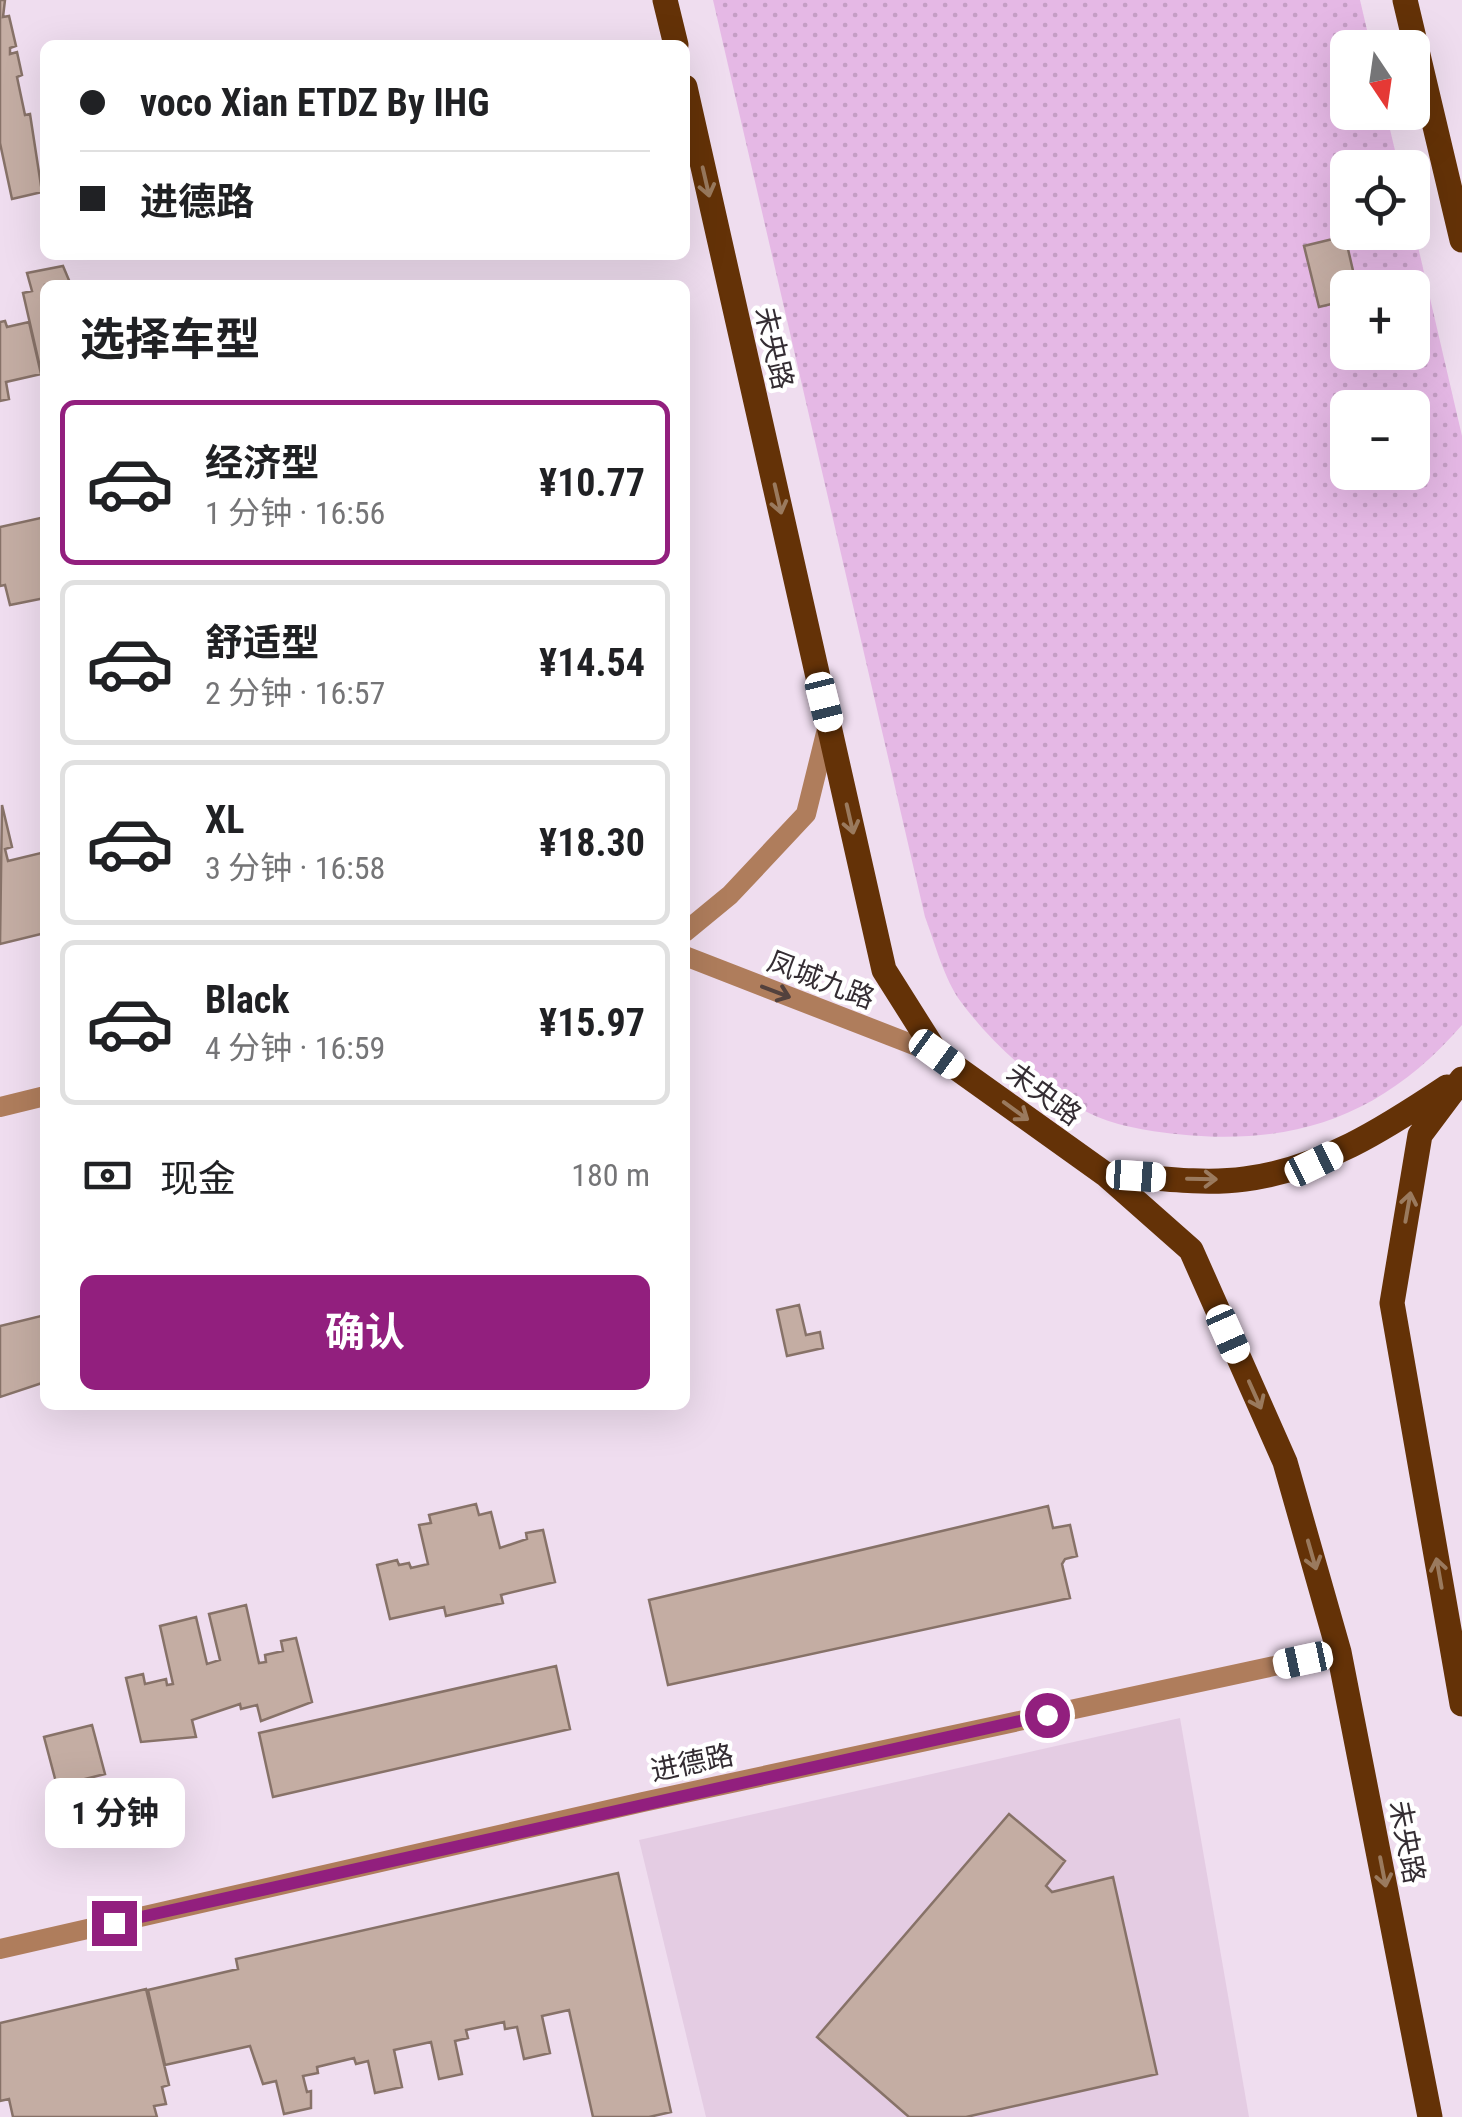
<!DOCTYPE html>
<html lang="zh">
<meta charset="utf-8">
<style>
:root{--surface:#fff;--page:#f2f2f2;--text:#202124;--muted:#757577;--line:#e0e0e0;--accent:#921f7e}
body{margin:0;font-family:"Roboto Condensed","Noto Sans SC",sans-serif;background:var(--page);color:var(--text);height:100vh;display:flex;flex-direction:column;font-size:38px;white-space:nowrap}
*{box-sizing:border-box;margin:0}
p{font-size:32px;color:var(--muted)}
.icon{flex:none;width:55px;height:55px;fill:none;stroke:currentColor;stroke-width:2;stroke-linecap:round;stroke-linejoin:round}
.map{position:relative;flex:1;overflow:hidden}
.panel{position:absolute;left:40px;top:280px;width:650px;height:1130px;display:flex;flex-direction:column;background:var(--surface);border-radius:15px;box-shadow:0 10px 40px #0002}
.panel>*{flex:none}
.top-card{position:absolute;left:40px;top:40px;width:650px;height:220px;border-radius:15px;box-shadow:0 10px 40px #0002;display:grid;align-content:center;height:220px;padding:0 40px;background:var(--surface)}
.needle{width:65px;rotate:167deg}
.controls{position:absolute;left:1330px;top:30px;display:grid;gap:20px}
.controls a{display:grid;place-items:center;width:100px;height:100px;border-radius:15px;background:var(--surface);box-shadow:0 10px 40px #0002;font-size:50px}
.end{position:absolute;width:45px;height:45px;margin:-22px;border:12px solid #921f7e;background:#fff;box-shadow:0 0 0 5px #fff}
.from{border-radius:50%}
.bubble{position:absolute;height:70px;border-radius:15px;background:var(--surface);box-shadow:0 10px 40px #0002;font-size:32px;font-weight:700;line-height:70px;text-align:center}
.car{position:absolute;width:30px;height:60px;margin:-30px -15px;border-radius:12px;box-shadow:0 0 8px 2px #0007;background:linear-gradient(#fff 24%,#345 0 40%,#fff 0 76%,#345 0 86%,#fff 0)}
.top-card b{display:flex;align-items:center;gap:35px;height:95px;font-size:38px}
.top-card b+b{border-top:2px solid var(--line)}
.top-card i{width:25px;height:25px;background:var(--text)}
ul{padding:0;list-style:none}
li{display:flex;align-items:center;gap:30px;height:165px;margin:0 20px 15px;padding:0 20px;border:5px solid var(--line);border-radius:15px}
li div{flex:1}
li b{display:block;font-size:38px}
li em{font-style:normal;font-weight:700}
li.on{border-color:var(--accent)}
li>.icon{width:90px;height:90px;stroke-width:1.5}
h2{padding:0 40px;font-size:45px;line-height:120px}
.pay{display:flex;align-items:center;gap:25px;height:110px;padding:0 40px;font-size:38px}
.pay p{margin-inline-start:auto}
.primary-button{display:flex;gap:20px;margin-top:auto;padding:20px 40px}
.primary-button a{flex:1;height:115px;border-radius:15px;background:var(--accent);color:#fff;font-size:40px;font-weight:700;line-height:115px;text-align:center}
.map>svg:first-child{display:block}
</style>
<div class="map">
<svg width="1462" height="2117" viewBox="0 0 1462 2117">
<defs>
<pattern id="park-dots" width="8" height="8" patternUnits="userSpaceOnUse" patternTransform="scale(2.5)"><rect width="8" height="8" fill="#e5b8e5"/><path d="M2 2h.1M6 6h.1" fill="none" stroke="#c59ec5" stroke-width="1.8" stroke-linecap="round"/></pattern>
</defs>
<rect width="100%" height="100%" fill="#efddef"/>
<path fill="#e4cce3" d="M 1180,1718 L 1249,2117 L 706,2117 L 639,1840 Z"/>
<path fill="url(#park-dots)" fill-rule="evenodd" d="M 713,0 L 1360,0 L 1371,47 L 1348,48 L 1348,112 L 1386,113 L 1399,167 L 1348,168 L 1348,232 L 1412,232 L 1413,225 L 1462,436 L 1462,1025 C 1383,1116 1294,1147 1176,1134 C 1148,1131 1111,1125 1087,1112 C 1040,1087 992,1044 961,1002 C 944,979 935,943 925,917 ZM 1348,288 L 1412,288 L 1412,352 L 1348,352 ZM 1348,408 L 1412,408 L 1412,472 L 1348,472 Z"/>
<path fill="#c4ada3" stroke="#877268" stroke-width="2.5" d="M 0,0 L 5,0 L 3,17 L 9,16 L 16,46 L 10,48 L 10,54 L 17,52 L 22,75 L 17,77 L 25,115 L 30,114 L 42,192 L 12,199 L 0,143 Z
M 1345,236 L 1357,288 L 1348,288 L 1348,300 L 1319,307 L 1304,246 Z
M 63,266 L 71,285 L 45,285 L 45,389 L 23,293 L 32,291 L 27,273 Z
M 5,321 L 7,327 L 29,322 L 41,374 L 6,382 L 9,399 L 0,401 L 0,322 Z
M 45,517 L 45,598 L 10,605 L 5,585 L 0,586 L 0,527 Z
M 2,805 L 12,847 L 5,849 L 8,861 L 45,852 L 45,933 L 0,944 Z
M 799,1305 L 806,1335 L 820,1332 L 823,1348 L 787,1356 L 777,1310 Z
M 45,1315 L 45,1382 L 0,1397 L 0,1326 Z
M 476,1504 L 479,1515 L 491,1512 L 500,1548 L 527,1539 L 526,1533 L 543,1530 L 555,1582 L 501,1595 L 503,1603 L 446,1616 L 444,1607 L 390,1619 L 377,1565 L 397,1560 L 399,1565 L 409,1563 L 411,1568 L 428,1564 L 419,1525 L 431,1523 L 429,1515 Z
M 1048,1506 L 1053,1528 L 1070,1525 L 1077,1556 L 1065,1559 L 1062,1564 L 1070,1598 L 668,1685 L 649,1600 Z
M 246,1605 L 259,1663 L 266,1662 L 265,1655 L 283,1651 L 281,1641 L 296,1638 L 312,1702 L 261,1721 L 257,1705 L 241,1709 L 240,1704 L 192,1720 L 196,1737 L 141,1742 L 126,1678 L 143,1674 L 145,1684 L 166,1679 L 167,1685 L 173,1684 L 160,1626 L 196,1617 L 207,1664 L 220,1660 L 209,1614 Z
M 556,1666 L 570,1729 L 273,1797 L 259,1733 Z
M 92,1725 L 105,1774 L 57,1786 L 44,1737 Z
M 1009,1814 L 1065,1861 L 1046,1886 L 1052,1892 L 1113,1877 L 1157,2074 L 966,2117 L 909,2117 L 817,2037 Z
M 618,1873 L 671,2112 L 649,2117 L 593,2117 L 569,2010 L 542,2016 L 550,2053 L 524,2059 L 517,2027 L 505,2029 L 504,2022 L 466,2030 L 468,2038 L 455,2041 L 462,2074 L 439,2079 L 431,2042 L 394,2050 L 402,2087 L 375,2093 L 368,2061 L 356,2064 L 354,2058 L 317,2067 L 318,2073 L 303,2076 L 307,2092 L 311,2091 L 311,2108 L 284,2114 L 276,2081 L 263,2084 L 250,2046 L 165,2065 L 148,1990 L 238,1969 L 236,1959 Z
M 146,1989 L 169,2085 L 162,2087 L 166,2104 L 154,2106 L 157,2117 L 13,2117 L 9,2099 L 0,2101 L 0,2023 Z"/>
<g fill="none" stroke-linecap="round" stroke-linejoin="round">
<path stroke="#af7d5c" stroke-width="20" d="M 685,932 L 730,895 L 806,814 L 828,725
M 685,956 L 937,1054
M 0,1107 L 45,1096
M 0,1949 L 643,1802 L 1339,1652"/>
<path stroke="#643207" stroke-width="25" d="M 665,0 L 676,45
M 1405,0 L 1462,240
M 685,87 L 884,970 L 937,1054 L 1105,1174 L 1191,1250 L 1285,1462 L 1339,1652 L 1430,2117
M 1462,1079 L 1420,1135 L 1392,1303 L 1462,1704
M 1105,1174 C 1150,1177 1200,1185 1245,1179 C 1322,1169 1384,1129 1447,1087"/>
</g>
<defs><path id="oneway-shaft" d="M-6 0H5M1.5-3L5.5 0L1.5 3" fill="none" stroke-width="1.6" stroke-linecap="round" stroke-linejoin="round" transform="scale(2.5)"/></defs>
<g stroke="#9a7a5e">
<use href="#oneway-shaft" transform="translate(706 182) rotate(77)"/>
<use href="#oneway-shaft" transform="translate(778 499) rotate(77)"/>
<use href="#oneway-shaft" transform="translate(850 819) rotate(77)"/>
<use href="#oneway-shaft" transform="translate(1016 1111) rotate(36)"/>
<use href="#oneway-shaft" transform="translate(1202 1179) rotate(1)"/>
<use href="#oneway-shaft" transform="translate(1408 1207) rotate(-80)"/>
<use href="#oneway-shaft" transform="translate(1255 1395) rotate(66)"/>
<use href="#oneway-shaft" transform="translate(1312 1555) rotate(74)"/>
<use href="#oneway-shaft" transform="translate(1439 1573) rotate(-100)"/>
<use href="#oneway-shaft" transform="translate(1383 1872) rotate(79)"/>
</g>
<use stroke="#53413d" href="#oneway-shaft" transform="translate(776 992) rotate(21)"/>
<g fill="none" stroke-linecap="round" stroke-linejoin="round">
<path stroke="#921f7e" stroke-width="12" d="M 114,1923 L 1047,1715"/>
</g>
<g text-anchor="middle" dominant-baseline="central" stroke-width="9" stroke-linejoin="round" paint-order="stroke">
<g font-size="28" fill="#342d33" stroke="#fff">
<text transform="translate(774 348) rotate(77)">未央路</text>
<text transform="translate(821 980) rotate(21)">凤城九路</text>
<text transform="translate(1044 1094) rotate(36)">未央路</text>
<text transform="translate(692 1763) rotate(-12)">进德路</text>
<text transform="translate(1407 1842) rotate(79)">未央路</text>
</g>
</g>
</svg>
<div class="controls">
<a><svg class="needle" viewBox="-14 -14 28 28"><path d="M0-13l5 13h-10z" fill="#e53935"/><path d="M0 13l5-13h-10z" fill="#757577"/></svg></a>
<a><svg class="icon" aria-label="locate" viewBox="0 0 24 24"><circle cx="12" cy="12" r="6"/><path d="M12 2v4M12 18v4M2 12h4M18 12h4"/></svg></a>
<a>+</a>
<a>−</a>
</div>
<i class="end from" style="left:1047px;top:1715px"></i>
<i class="end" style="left:114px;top:1923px"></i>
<div class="bubble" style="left:45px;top:1778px;width:140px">1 分钟</div>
<i class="car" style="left:824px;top:702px;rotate:166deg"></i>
<i class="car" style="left:937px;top:1054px;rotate:126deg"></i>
<i class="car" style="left:1314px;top:1164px;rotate:64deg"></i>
<i class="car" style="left:1136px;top:1176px;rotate:94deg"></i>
<i class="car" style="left:1228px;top:1334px;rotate:156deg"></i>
<i class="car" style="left:1303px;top:1660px;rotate:258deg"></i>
<div class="top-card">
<b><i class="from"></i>voco Xian ETDZ By IHG</b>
<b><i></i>进德路</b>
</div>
<section class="panel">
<h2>选择车型</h2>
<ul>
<li class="on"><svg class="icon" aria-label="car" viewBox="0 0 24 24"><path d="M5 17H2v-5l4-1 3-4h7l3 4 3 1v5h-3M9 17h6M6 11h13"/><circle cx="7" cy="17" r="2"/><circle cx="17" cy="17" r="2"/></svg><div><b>经济型</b><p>1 分钟 · 16:56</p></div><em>¥10.77</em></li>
<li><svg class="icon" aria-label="car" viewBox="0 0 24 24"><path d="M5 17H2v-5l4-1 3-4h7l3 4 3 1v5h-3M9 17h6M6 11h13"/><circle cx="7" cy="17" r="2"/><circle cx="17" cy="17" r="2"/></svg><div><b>舒适型</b><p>2 分钟 · 16:57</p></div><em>¥14.54</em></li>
<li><svg class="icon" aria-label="car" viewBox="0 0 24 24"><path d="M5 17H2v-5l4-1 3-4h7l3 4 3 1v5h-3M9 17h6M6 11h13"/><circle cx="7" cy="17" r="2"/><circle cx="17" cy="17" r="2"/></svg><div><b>XL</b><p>3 分钟 · 16:58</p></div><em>¥18.30</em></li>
<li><svg class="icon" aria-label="car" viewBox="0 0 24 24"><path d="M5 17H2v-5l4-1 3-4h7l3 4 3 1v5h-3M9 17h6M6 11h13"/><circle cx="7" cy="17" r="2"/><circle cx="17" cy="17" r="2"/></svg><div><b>Black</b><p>4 分钟 · 16:59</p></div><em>¥15.97</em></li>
</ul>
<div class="pay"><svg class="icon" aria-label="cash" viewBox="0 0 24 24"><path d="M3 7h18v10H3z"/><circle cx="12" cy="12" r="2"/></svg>现金<p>180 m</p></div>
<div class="primary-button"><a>确认</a></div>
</section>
</div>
